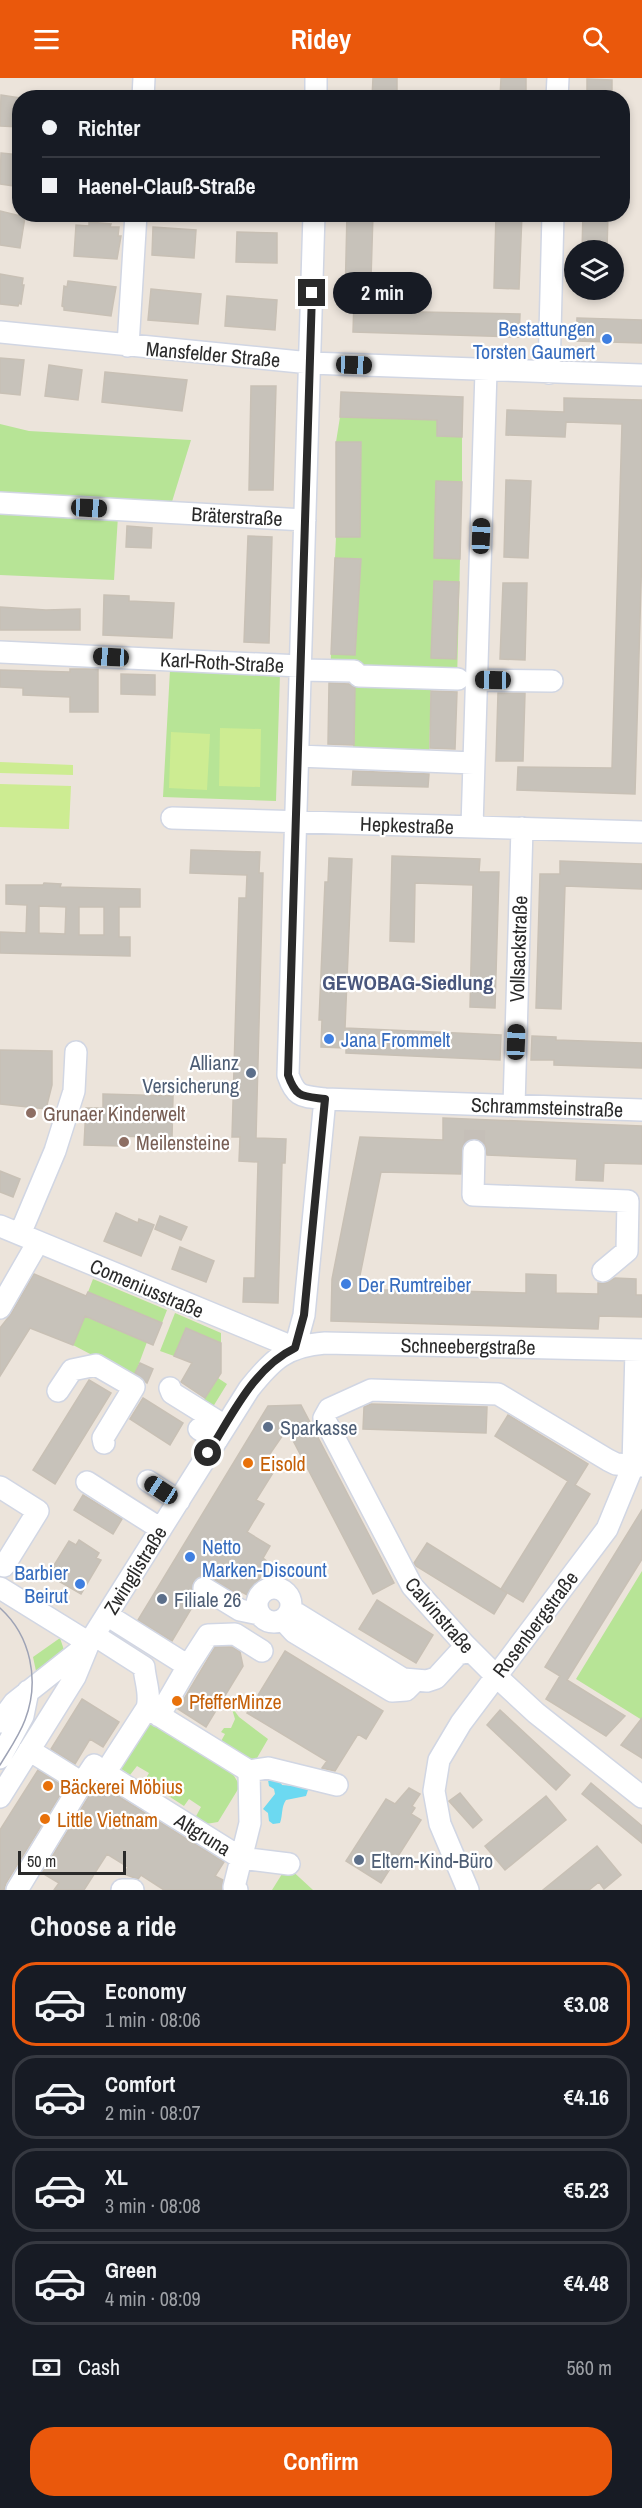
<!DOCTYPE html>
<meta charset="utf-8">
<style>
:root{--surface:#171b24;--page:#20242c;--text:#f1f3f6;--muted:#9ea1a6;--line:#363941;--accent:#ea580c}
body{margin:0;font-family:"Archivo Narrow",sans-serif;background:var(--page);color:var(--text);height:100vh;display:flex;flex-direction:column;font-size:22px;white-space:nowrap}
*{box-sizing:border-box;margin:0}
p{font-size:20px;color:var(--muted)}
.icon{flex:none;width:33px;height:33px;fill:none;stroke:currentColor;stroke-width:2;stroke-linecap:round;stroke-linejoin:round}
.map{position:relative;height:1812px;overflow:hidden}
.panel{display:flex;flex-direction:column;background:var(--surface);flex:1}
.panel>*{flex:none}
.guide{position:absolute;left:12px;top:12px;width:618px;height:132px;border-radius:24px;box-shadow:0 3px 9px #0003;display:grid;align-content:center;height:132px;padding:0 30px;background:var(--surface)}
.tools{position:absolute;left:564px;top:162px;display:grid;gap:12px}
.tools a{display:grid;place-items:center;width:60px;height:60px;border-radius:50%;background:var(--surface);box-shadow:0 3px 9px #0003;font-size:30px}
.scale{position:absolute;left:18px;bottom:15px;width:108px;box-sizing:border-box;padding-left:6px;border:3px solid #2a2a2a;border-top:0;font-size:16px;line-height:21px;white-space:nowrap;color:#2a2a2a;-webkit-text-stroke:4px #fff;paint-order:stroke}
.end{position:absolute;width:27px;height:27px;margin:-14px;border:8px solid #2a2a2a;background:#fff;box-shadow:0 0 0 3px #fff}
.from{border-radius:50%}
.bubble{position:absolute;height:42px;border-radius:21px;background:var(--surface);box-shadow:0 3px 9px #0003;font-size:20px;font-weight:700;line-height:42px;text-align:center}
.car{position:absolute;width:18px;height:36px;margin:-18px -9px;border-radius:8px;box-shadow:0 0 4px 2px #0007;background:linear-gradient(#222 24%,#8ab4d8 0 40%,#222 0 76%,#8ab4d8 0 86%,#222 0)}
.guide b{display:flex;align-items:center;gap:21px;height:57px;font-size:22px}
.guide b+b{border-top:2px solid var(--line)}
.guide i{width:15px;height:15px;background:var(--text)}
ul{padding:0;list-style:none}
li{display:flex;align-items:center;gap:18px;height:84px;margin:0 12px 9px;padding:0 18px;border:3px solid var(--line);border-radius:24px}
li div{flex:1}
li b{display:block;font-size:22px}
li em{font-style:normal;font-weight:700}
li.current{border-color:var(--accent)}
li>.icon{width:54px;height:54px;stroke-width:1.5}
h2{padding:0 30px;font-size:27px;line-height:72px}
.pay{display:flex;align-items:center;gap:15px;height:66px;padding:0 30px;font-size:22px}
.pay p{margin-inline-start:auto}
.cta{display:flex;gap:12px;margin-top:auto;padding:12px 30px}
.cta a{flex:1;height:69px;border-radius:24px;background:var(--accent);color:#fff;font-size:24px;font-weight:700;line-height:69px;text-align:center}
header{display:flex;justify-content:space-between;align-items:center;height:78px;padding:0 30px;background:var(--accent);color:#fff;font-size:27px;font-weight:700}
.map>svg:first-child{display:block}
</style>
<header><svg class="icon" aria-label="menu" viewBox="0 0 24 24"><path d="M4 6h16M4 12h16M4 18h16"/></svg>Ridey<svg class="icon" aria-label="search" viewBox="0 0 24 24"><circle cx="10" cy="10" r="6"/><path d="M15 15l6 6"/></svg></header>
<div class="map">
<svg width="642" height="1812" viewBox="0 0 642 1812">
<rect width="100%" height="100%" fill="#ece4db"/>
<path fill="#b7e496" d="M 340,339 L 437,342 L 437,358 L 462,359 L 462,404 L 437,403 L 460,481 L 457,603 L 431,603 L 429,686 L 353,676 L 355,601 L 330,600 L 331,576 L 355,577 L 361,481 L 335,480 L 336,459 L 360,459 L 361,364 L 336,364 Z
M 0,346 L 29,353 L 191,362 L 167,440 L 118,438 L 114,502 L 0,497 Z
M 170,592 L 280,596 L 276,723 L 163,719 Z
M 93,1201 L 167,1232 L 162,1245 L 88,1214 Z
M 175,1235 L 221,1255 L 221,1265 L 186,1250 L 174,1278 L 160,1273 Z
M 84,1238 L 147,1264 L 134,1299 L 73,1267 Z
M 218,1300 L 227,1306 L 211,1332 L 201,1326 Z
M 642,1493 L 642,1642 L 576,1601 Z
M 60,1560 L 64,1572 L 39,1593 L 36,1593 L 33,1579 Z
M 231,1628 L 239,1639 L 268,1661 L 253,1687 L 220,1665 L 225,1656 L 221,1654 L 224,1650 L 231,1650 L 235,1641 Z
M 149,1637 L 227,1686 L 240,1708 L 218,1744 L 206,1746 L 194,1742 L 201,1729 L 189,1721 L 184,1728 L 167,1717 L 170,1712 L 157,1704 L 151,1713 L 142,1707 L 149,1695 L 137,1688 L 130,1697 L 117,1688 Z
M 287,1788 L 313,1812 L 272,1812 Z"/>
<path fill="#cdec92" d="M 220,650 L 261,651 L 260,709 L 219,708 Z
M 171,654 L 210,656 L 207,712 L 169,710 Z
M 0,684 L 73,687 L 73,697 L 0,695 Z
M 0,706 L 71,708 L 69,751 L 0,749 Z"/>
<path fill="#6cd9f1" d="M 270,1698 L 278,1699 L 282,1707 L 306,1709 L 308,1712 L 306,1718 L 286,1722 C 281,1729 283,1737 280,1745 L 273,1746 L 269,1743 L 268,1735 L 263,1731 L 275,1716 L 274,1711 L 269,1708 L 268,1702 Z"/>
<path fill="#c7c2ba" stroke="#c8c0b5" stroke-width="1.5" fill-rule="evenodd" d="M 373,0 L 397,0 L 397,20 L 372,20 Z
M 501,0 L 526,0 L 526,20 L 500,20 Z
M 587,1 L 612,2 L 612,20 L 587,20 Z
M 1,17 L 20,20 L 20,49 L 0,48 Z
M 1,75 L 20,77 L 20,109 L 0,106 Z
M 0,133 L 25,139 L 20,170 L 0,167 Z
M 347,136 L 373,136 L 370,233 L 520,236 L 519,259 L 353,254 L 354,222 L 345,222 Z
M 496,136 L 522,136 L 519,211 L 494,210 Z
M 583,136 L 608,136 L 607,172 L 582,172 Z
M 89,144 L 111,146 L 110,149 L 119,149 L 118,158 L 121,158 L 117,181 L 74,178 L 76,147 L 89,148 Z
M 153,149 L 196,152 L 194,180 L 152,177 Z
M 237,154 L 277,155 L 277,185 L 236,184 Z
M 0,196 L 23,200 L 22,207 L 24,207 L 21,226 L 19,225 L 18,228 L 0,226 Z
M 68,203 L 116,209 L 111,238 L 64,232 L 64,229 L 62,228 L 64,208 L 67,209 Z
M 151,211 L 201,216 L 198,246 L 148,242 Z
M 227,218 L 277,222 L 275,252 L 225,248 Z
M 577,240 L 642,242 L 642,265 L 576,263 Z
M 0,280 L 24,282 L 20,317 L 0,315 Z
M 49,287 L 82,292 L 78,322 L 45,318 Z
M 105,294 L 187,302 L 182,333 L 102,324 Z
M 251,308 L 276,308 L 273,412 L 249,412 Z
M 341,314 L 463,319 L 462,359 L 437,358 L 437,342 L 340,339 Z
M 564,320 L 642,322 L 642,472 L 635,716 L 517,712 L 518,689 L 612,690 L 622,346 L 566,344 L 565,359 L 506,357 L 507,332 L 564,334 Z
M 336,364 L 361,364 L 360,459 L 336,459 Z
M 506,402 L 531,403 L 528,480 L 504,479 Z
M 436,403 L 462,404 L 460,481 L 434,480 Z
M 127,448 L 152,450 L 151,470 L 126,469 Z
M 248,458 L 272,459 L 269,565 L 244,564 Z
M 335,480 L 361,481 L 355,577 L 331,576 Z
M 434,503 L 459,504 L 456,581 L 431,580 Z
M 503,505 L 527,505 L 525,582 L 500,581 Z
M 104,517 L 129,518 L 129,523 L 174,525 L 172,560 L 103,557 Z
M 0,529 L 46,532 L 80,531 L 80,552 L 0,552 Z
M 70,591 L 98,591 L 98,634 L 70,634 L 70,619 L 23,617 L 23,610 L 0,609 L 0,592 L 70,594 Z
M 121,596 L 155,597 L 155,617 L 121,616 Z
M 329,605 L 349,606 L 355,609 L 354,667 L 328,666 Z
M 431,613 L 457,614 L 455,671 L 430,670 Z
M 498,615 L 525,615 L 523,683 L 496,683 Z
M 353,693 L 429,696 L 428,709 L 352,707 Z
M 191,772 L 260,774 L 259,795 L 263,795 L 256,1060 L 286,1061 L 285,1085 L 282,1085 L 278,1225 L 243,1224 L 244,1200 L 255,1200 L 258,1084 L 239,1083 L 240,1059 L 232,1059 L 239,820 L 246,820 L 247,797 L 190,795 Z
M 392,778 L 480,781 L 479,794 L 499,794 L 495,930 L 470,929 L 473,807 L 415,805 L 414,864 L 390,863 Z
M 329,780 L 352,781 L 345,950 L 501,957 L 500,982 L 346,975 L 346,970 L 321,969 L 322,942 L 319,942 L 325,804 L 328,804 Z
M 560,783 L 642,786 L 642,811 L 565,808 L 561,931 L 536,930 L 540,796 L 560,796 Z
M 44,805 L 61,806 L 60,809 L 140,811 L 140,829 L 119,829 L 119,859 L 130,859 L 130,878 L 0,875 L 0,854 L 26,855 L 27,827 L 6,826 L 6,807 L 43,807 ZM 39,828 L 66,829 L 65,856 L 39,855 ZM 79,829 L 104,829 L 104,857 L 79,857 Z
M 532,958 L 556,959 L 556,962 L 642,965 L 642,990 L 554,987 L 554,982 L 531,982 Z
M 0,972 L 52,973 L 52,1007 L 46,1031 L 0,1026 Z
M 103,1016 L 173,1018 L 172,1060 L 120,1058 L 120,1068 L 84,1067 L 86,1030 L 103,1030 Z
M 443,1040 L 642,1048 L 642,1086 L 604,1085 L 603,1103 L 576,1102 L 577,1081 L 487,1077 L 485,1066 L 474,1060 L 463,1067 L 461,1096 L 381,1094 L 357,1212 L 433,1212 L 433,1208 L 455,1208 L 455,1213 L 526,1215 L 526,1196 L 556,1197 L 556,1215 L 598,1216 L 598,1205 L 606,1205 L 615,1200 L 636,1201 L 636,1217 L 642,1217 L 642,1239 L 599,1238 L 598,1251 L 331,1243 L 332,1201 L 360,1059 L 443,1062 Z
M 0,1093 L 20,1101 L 13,1119 L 0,1114 Z
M 116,1135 L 138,1145 L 139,1141 L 154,1147 L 141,1178 L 104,1163 Z
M 160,1138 L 187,1149 L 181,1162 L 155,1151 Z
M 180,1169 L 214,1183 L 206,1204 L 172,1191 Z
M 34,1196 L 86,1218 L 88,1214 L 162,1245 L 153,1267 L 85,1238 L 73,1267 L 30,1250 L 0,1298 L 0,1250 L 11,1236 Z
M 186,1250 L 221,1265 L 221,1295 L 205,1320 L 181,1304 L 192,1285 L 174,1278 Z
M 140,1285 L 153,1291 L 147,1305 L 135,1295 Z
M 89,1302 L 111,1315 L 55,1406 L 33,1392 Z
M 143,1320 L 183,1345 L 170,1367 L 130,1341 Z
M 371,1326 L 487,1329 L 486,1355 L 363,1351 L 364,1329 Z
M 301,1327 L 394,1505 L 373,1516 L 287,1351 L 265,1383 L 276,1390 L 256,1422 L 264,1426 L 247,1454 L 270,1468 L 263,1480 L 269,1485 L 249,1518 L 242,1514 L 240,1517 L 204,1497 L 193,1504 L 193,1516 L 197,1521 L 172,1563 L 138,1542 L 268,1328 Z
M 508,1337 L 588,1386 L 575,1407 L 590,1416 L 523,1524 L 501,1511 L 568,1403 L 495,1358 Z
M 83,1417 L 122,1441 L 113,1456 L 74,1432 Z
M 642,1432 L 642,1481 L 567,1602 L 625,1638 L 606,1658 L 546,1621 L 560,1598 L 545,1589 Z
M 79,1462 L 99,1475 L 96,1480 L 101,1482 L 81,1516 L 48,1497 L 69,1463 L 76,1467 Z
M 427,1465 L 507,1515 L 494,1536 L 416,1488 L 414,1485 Z
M 377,1522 L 433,1557 L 416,1585 L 359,1551 Z
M 215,1569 L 232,1569 L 240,1574 L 243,1588 L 206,1649 L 178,1631 Z
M 285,1573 L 383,1633 L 366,1661 L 358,1656 L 335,1693 L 322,1690 L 327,1683 L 247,1635 Z
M 82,1621 L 119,1644 L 103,1669 L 90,1661 L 75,1686 L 51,1671 Z
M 500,1632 L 570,1697 L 556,1712 L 487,1647 Z
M 642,1640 L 642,1680 L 621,1667 Z
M 38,1692 L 65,1709 L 6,1805 L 4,1812 L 0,1812 L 0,1752 Z
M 97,1705 L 224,1784 L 215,1798 L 223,1802 L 222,1812 L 164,1812 L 141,1797 L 138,1801 L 124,1796 L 128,1789 L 107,1776 L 84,1812 L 54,1812 L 59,1805 L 42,1795 Z
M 591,1705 L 642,1748 L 642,1765 L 582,1716 Z
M 409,1710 L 420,1716 L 412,1728 L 415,1730 L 411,1736 L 421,1742 L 381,1805 L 346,1783 L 386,1721 L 395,1726 Z
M 460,1715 L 482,1742 L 473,1750 L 449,1723 Z
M 546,1718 L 566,1742 L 505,1792 L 485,1768 Z
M 597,1768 L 621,1797 L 604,1811 L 599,1804 L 589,1812 L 543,1812 Z"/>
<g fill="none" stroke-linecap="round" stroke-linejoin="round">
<path stroke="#c5bfb8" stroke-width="21" stroke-dasharray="21 10" stroke-linecap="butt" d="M 474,1073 L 475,1042"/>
<defs>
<path id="minor" d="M 143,20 L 144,0
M 316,20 L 316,0
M 557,20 L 558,0
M 314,136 L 288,997 C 296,1020 302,1018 325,1021 L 642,1032
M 0,254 L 310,285 L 642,297
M 128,268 L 136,136
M 549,295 L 553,136
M 0,425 L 305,442
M 0,574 L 300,588
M 300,592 L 354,593 L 359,598 L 458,601
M 476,602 L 552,603
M 298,678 L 474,685
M 172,740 L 642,754
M 472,749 L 486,293
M 514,1028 L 522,750
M 474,1073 L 473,1117 L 628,1123 L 627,1173 L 603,1193
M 0,1148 L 295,1270
M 20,1156 L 55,1073 L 74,1013 L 76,974
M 0,1230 L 38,1164
M 295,1270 L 304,1237 L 325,1021
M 170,1310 L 172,1315 L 225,1348
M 58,1313 L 72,1292 L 96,1287 L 134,1309 L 103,1360 L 104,1365
M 199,1351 L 217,1362
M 642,1388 L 616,1386 L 608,1382 L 498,1316 L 371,1312 L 329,1331 L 324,1340 L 412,1508 L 465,1567 L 496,1598 L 536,1635 L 642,1719
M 148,1403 L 179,1423
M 87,1404 L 161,1451
M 0,1409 L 38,1433 L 4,1488
M257 1527a17 17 0 1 1 34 0a17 17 0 1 1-34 0Z
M 0,1510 L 89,1565
M 204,1510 L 240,1532 L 259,1536
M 291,1532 L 403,1601 L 427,1603 L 436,1600 L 458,1576 L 470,1573
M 107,1537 L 188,1588 L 208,1557 L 235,1556 L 262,1573
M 283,1542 L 294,1554 L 392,1613 L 406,1612 L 415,1603
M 147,1630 L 249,1693
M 159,1638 L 188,1588
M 0,1644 L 14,1625 L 86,1568
M 29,1672 L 82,1705 L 94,1687 L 105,1695 L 147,1630 C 151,1616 145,1603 144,1589 L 94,1557
M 0,1680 L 23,1638 L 28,1613
M 105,1695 L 241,1780 L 289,1786
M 0,1719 L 75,1599 L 89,1565 L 249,1311 C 272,1282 286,1268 325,1265 L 642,1272
M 17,1812 L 82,1705
M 122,1812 L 133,1812
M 237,1812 L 234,1809 L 250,1745 L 249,1693 L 268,1690 L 337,1707
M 468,1812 L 440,1746 L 434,1713 L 439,1682 L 461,1645 L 607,1451 L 633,1388 L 636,1272"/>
</defs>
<use href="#minor" stroke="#d1d6e3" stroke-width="24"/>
<use href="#minor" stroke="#fff" stroke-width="21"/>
<path stroke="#9ea3b5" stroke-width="1.5" d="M 0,1530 C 31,1558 40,1603 25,1642 C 19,1658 9,1672 0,1687"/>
</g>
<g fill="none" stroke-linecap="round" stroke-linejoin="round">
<path stroke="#2a2a2a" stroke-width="8" d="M 208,1375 C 232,1338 253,1290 295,1270 L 304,1237 L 325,1021 C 302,1018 296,1020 288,997 L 312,215"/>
</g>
<g fill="#3f7fe0" stroke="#fff" stroke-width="2">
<circle cx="607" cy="261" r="6"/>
<circle cx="329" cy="961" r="6"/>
<circle cx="346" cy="1206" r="6"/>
<circle cx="190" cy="1479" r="6"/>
<circle cx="80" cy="1506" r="6"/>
</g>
<g fill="#5c6f8a" stroke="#fff" stroke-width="2">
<circle cx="251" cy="995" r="6"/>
<circle cx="268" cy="1349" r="6"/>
<circle cx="162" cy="1521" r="6"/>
<circle cx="359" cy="1782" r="6"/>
</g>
<g fill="#8d6e63" stroke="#fff" stroke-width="2">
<circle cx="31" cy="1035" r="6"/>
<circle cx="124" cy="1064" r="6"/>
</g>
<g fill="#e8710a" stroke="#fff" stroke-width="2">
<circle cx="248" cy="1385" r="6"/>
<circle cx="177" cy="1623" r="6"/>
<circle cx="48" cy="1708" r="6"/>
<circle cx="45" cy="1741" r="6"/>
</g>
<g text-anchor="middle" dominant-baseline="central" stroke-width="4.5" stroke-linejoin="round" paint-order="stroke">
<g font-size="20" fill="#366cbe" stroke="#fff" text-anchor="start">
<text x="595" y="250" text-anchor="end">Bestattungen<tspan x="595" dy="23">Torsten Gaumert</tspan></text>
<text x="341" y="961">Jana Frommelt</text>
<text x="358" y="1206">Der Rumtreiber</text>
<text x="202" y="1468">Netto<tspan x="202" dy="23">Marken-Discount</tspan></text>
<text x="68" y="1494" text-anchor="end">Barbier<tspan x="68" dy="23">Beirut</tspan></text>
</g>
<g font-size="20" fill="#2a2a2a" stroke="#fff">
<text transform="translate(213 276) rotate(5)">Mansfelder Straße</text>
<text transform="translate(237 438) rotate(3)">Bräterstraße</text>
<text transform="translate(222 584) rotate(3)">Karl-Roth-Straße</text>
<text transform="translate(407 747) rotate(2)">Hepkestraße</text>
<text transform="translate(518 871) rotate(-88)">Vollsackstraße</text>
<text transform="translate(547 1029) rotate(2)">Schrammsteinstraße</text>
<text transform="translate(147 1210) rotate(23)">Comeniusstraße</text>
<text transform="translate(468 1268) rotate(1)">Schneebergstraße</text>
<text transform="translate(135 1492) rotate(-58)">Zwinglistraße</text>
<text transform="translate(440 1537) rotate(49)">Calvinstraße</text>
<text transform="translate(535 1546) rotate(-53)">Rosenbergstraße</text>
<text transform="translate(203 1756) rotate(32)">Altgruna</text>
</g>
<g font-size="20" fill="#4e5e75" stroke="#fff" text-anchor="start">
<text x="239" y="984" text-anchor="end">Allianz<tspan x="239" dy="23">Versicherung</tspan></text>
<text x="280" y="1349">Sparkasse</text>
<text x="174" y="1521">Filiale 26</text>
<text x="371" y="1782">Eltern-Kind-Büro</text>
</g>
<g font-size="20" fill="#785e54" stroke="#fff" text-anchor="start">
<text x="43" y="1035">Grunaer Kinderwelt</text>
<text x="136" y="1064">Meilensteine</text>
</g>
<g font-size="20" fill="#c56008" stroke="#fff" text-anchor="start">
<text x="260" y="1385">Eisold</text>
<text x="189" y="1623">PfefferMinze</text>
<text x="60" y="1708">Bäckerei Möbius</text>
<text x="57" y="1741">Little Vietnam</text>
</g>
<g font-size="21" font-weight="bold" fill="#49567c" stroke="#fff">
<text x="408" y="904">GEWOBAG-Siedlung</text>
</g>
</g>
</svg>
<div class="tools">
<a><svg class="icon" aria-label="layers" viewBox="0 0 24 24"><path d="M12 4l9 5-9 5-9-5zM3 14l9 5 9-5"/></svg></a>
</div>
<div class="scale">50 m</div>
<i class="end from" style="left:208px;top:1375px"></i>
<i class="end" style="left:312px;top:215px"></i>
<div class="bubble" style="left:333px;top:194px;width:99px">2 min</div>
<i class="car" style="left:354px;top:287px;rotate:92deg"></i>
<i class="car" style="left:89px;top:430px;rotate:93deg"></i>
<i class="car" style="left:481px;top:458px;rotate:2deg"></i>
<i class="car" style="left:111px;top:579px;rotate:273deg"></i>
<i class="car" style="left:493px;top:602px;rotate:271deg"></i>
<i class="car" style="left:516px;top:964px;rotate:2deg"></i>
<i class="car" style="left:161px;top:1412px;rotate:303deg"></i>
<div class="guide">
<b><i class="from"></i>Richter</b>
<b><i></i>Haenel-Clauß-Straße</b>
</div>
</div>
<section class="panel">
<h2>Choose a ride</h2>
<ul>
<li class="current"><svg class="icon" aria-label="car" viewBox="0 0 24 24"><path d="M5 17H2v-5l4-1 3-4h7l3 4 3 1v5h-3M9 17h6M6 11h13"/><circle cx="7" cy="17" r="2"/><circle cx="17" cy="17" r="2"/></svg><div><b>Economy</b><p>1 min · 08:06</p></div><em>€3.08</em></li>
<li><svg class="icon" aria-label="car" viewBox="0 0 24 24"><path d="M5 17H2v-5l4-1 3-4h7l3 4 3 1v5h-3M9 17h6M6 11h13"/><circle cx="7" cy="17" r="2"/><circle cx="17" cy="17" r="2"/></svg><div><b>Comfort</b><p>2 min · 08:07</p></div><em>€4.16</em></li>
<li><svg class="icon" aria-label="car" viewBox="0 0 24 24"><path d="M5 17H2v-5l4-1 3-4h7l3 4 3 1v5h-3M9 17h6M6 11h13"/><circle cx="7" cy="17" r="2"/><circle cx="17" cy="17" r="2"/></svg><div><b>XL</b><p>3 min · 08:08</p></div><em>€5.23</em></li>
<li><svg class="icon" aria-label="car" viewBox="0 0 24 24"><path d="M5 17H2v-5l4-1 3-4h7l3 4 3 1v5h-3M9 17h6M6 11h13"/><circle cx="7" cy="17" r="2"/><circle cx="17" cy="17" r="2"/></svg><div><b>Green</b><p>4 min · 08:09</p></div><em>€4.48</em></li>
</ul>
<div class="pay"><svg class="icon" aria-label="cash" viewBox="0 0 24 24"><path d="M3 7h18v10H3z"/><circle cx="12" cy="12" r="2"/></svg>Cash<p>560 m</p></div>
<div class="cta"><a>Confirm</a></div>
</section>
